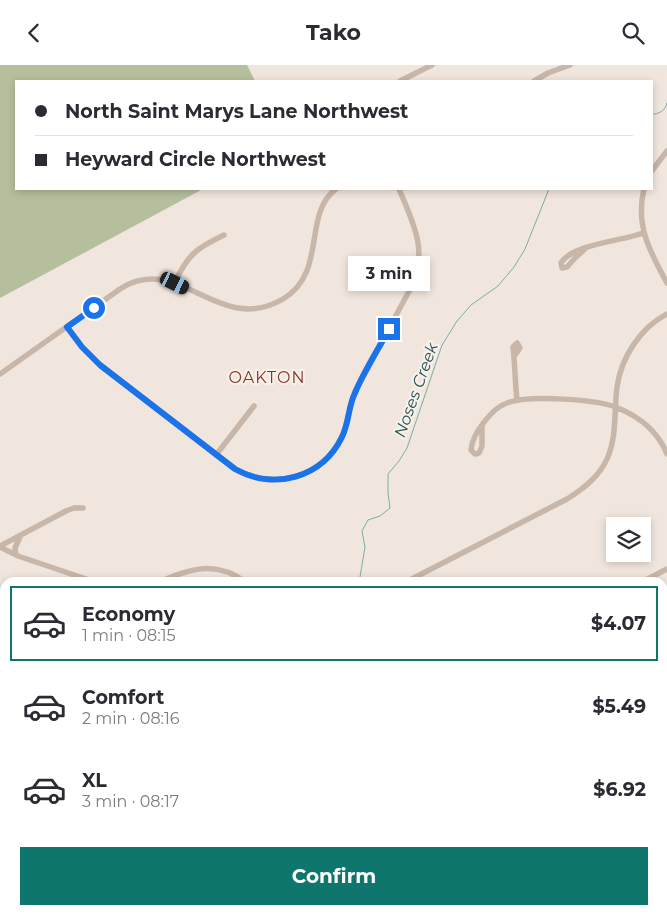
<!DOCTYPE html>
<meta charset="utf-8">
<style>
:root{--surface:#fff;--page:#f7f7f7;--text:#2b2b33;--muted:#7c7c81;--line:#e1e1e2;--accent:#0f766e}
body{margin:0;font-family:Montserrat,sans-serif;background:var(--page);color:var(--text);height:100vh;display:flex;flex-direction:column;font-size:19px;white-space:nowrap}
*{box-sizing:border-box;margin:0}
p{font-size:16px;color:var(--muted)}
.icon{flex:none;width:28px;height:28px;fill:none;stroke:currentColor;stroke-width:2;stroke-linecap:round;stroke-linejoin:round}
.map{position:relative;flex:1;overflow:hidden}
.drawer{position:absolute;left:0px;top:512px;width:668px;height:338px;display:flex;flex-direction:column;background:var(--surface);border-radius:15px 15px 0 0;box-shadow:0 2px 8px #0003}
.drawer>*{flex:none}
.banner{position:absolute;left:15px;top:15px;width:638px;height:110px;border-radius:0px;box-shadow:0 2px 8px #0003;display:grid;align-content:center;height:110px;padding:0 20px;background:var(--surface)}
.tools{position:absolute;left:606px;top:452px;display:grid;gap:10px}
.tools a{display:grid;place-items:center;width:45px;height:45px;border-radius:0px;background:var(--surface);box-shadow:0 2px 8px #0003;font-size:25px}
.end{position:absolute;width:22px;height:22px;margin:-11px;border:6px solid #1a73e8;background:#fff;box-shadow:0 0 0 2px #fff}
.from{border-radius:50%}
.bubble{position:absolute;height:35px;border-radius:0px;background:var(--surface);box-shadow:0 2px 8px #0003;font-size:16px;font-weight:700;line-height:35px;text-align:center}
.car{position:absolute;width:15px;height:30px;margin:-15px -8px;border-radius:6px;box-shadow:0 0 4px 1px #0007;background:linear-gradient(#222 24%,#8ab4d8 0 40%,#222 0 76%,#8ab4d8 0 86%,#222 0)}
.banner b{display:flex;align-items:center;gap:18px;height:48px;font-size:19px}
.banner b+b{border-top:1px solid var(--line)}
.banner i{width:12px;height:12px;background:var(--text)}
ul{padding:9px 0 0;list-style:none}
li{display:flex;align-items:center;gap:15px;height:75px;margin:0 10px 8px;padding:0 10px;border:2px solid transparent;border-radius:0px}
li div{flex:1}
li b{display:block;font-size:19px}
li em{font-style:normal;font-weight:700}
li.active{border-color:var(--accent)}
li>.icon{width:45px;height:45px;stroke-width:1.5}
.action{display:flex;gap:10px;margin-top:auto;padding:10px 20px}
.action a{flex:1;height:58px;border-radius:0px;background:var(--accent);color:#fff;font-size:20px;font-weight:700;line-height:58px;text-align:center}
header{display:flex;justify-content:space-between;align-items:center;height:65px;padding:0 20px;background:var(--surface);font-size:22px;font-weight:700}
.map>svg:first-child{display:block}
</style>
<header><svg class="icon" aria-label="back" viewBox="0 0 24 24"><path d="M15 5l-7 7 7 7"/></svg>Tako<svg class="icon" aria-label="search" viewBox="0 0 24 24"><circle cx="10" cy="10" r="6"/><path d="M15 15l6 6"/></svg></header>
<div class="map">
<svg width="667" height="850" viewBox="0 0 667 850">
<rect width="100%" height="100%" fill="#f1e6dd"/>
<path fill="#b5bf9d" d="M 0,0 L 247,0 L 255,16 L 16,16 L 16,124 L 203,124 L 0,233 Z
M 0,611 L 5,621 L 5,766 L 0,763 Z
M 15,845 L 126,845 L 129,850 L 14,850 Z
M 242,845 L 298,845 L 295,850 L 246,850 Z"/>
<path fill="#7dacab" d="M 0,763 L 5,766 L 5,845 L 15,845 L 14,850 L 0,850 Z"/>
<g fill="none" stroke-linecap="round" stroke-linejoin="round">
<path stroke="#7dacab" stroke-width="1" d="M 651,50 C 659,48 665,47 667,38
M 359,518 L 365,482 L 362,466 L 368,455 L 380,451 L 390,443 L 388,428 L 388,409 L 399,396 L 407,383 L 442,280 L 457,256 L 471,240 L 498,221 L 514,202 L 525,184 L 549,124
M 269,850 L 271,845"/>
<path stroke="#c8b6a9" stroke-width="5.5" d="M 400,16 L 432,0
M 534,16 L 548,8 L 570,0
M 651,107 L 667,86
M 644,124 C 635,160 650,187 667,218
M 585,184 L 575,193 L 567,202 L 562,203 L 561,198 C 572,179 623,176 643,168
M 175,217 C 188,189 197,183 224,170
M 67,262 L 82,282 L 100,300 L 235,404 C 275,426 325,412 343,369 C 349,356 349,341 354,329 C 360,316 368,304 374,292 C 387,268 399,244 412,221 C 428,184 413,158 399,124
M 515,290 L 520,283 L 517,278 L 513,282 C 515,299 515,317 517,335
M 0,309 L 120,224 C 179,186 219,272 283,234 C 328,207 302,149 336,124
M 482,362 L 482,381 L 479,388 L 475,389 L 471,385 C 472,369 492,343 507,338 C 528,330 598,334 618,343 C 640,352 658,367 667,389
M 216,390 L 254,341
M 0,481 L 66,446 L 74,443 L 83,443
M 0,482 L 18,491 L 98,518
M 16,490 L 15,483 L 20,472
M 157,518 C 190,504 215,494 247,518
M 404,518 L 567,434 C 583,424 599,412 607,394 C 617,372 614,346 617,322 C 621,293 640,263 667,249
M 640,518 L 667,504
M 662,616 L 667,614
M 662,657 L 667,666
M 662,711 L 667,709
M 662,734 L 667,743
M 178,845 L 180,850
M 356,845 L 362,850
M 529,845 L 531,850
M 569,845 L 571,850
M 640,845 L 642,850
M 397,850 L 406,845
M 512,850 L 515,845"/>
</g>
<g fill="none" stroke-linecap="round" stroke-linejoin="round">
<path stroke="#1a73e8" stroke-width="6" d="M 94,243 L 67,262 L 82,282 L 100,300 L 235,404 C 274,426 322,413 342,372 C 349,358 348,342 355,328 C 364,306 378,285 389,264"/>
</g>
<g text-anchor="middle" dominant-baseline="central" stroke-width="4.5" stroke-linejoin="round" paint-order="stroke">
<g font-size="16" letter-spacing="1" fill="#803726" stroke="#f8f0e9">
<text x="267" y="312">OAKTON</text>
</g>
<g font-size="16" font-style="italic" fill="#215455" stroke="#f8f0e9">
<text transform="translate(416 325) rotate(-70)">Noses Creek</text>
</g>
</g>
</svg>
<div class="tools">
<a><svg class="icon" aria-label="layers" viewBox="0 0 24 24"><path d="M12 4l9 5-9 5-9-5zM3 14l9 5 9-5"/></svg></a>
</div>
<i class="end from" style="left:94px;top:243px"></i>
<i class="end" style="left:389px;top:264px"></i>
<div class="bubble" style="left:348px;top:191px;width:82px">3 min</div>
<i class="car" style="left:175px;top:218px;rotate:116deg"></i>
<div class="banner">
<b><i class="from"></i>North Saint Marys Lane Northwest</b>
<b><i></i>Heyward Circle Northwest</b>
</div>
<section class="drawer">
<ul>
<li class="active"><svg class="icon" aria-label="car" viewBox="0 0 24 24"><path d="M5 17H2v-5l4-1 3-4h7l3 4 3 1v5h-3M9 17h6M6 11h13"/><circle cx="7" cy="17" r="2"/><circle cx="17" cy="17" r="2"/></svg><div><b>Economy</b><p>1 min · 08:15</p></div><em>$4.07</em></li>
<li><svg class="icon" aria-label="car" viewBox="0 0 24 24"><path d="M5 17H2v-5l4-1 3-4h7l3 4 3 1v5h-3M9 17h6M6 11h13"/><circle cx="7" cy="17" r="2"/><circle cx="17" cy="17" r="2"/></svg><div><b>Comfort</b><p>2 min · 08:16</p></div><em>$5.49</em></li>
<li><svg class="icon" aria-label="car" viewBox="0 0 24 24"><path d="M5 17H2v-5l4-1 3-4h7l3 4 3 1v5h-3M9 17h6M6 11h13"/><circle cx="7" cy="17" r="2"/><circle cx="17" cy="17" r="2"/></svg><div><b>XL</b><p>3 min · 08:17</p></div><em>$6.92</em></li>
</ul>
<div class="action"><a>Confirm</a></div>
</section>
</div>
